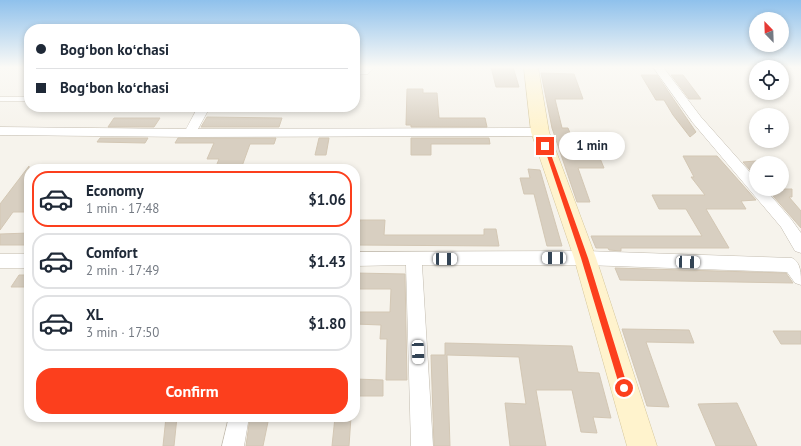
<!DOCTYPE html>
<meta charset="utf-8">
<style>
:root{--surface:#fff;--page:#f2f2f3;--text:#1f2937;--muted:#747a83;--line:#e0e1e3;--accent:#fc3f1d}
body{margin:0;font-family:"PT Sans",sans-serif;background:var(--page);color:var(--text);height:100vh;display:flex;flex-direction:column;font-size:15px;white-space:nowrap}
*{box-sizing:border-box;margin:0}
p{font-size:13px;color:var(--muted)}
.icon{flex:none;width:22px;height:22px;fill:none;stroke:currentColor;stroke-width:2;stroke-linecap:round;stroke-linejoin:round}
.map{position:relative;flex:1;overflow:hidden}
.sheet{position:absolute;left:24px;top:164px;width:336px;height:258px;display:flex;flex-direction:column;background:var(--surface);border-radius:16px;box-shadow:0 2px 6px #0003}
.sheet>*{flex:none}
.hud{position:absolute;left:24px;top:24px;width:336px;height:88px;border-radius:16px;box-shadow:0 2px 6px #0003;display:grid;align-content:center;height:88px;padding:0 12px;background:var(--surface)}
.needle{width:26px;rotate:337deg}
.buttons{position:absolute;left:749px;top:12px;display:grid;gap:8px}
.buttons a{display:grid;place-items:center;width:40px;height:40px;border-radius:50%;background:var(--surface);box-shadow:0 2px 6px #0003;font-size:20px}
.end{position:absolute;width:18px;height:18px;margin:-9px;border:5px solid #fc3f1d;background:#fff;box-shadow:0 0 0 2px #fff}
.from{border-radius:50%}
.bubble{position:absolute;height:28px;border-radius:14px;background:var(--surface);box-shadow:0 2px 6px #0003;font-size:13px;font-weight:700;line-height:28px;text-align:center}
.car{position:absolute;width:12px;height:24px;margin:-12px -6px;border-radius:5px;box-shadow:0 0 3px 1px #0007;background:linear-gradient(#fff 24%,#345 0 40%,#fff 0 76%,#345 0 86%,#fff 0)}
.hud b{display:flex;align-items:center;gap:14px;height:38px;font-size:15px}
.hud b+b{border-top:1px solid var(--line)}
.hud i{width:10px;height:10px;background:var(--text)}
ul{padding:7px 0 0;list-style:none}
li{display:flex;align-items:center;gap:12px;height:56px;margin:0 8px 6px;padding:0 4px;border:2px solid var(--line);border-radius:16px}
li div{flex:1}
li b{display:block;font-size:15px}
li em{font-style:normal;font-weight:700}
li.active{border-color:var(--accent)}
li>.icon{width:36px;height:36px;stroke-width:1.5}
.cta{display:flex;gap:8px;margin-top:auto;padding:8px 12px}
.cta a{flex:1;height:46px;border-radius:16px;background:var(--accent);color:#fff;font-size:16px;font-weight:700;line-height:46px;text-align:center}
.map>svg:first-child{display:block}
</style>
<div class="map">
<svg width="801" height="446" viewBox="0 0 801 446">
<rect width="100%" height="100%" fill="#f6f3ec"/>
<path fill="#d8cfc1" stroke="#d3c7b4" d="M 491,67 L 513,67 L 519,87 L 496,87 Z
M 541,73 L 574,74 L 583,99 L 555,99 L 562,128 L 568,128 L 579,156 L 599,156 L 604,168 L 578,168 L 590,202 L 577,202 L 552,128 Z
M 641,75 L 657,75 L 696,132 L 690,137 L 673,115 L 664,100 L 656,100 Z
M 671,75 L 683,75 L 701,99 L 689,99 Z
M 407,89 L 423,89 L 423,93 L 437,93 L 439,118 L 485,118 L 487,127 L 411,127 L 411,125 L 406,125 Z
M 207,117 L 282,118 L 279,127 L 201,127 Z
M 114,118 L 160,118 L 154,127 L 108,127 Z
M 100,138 L 148,138 L 145,143 L 97,142 Z
M 178,138 L 276,138 L 274,144 L 250,144 L 241,169 L 215,169 L 219,159 L 207,159 L 214,143 L 175,143 Z
M 319,138 L 329,138 L 326,155 L 315,155 Z
M 411,138 L 489,138 L 490,144 L 431,144 L 431,155 L 411,155 Z
M 683,156 L 717,156 L 756,200 L 741,201 L 746,209 L 706,209 L 729,248 L 621,248 L 621,251 L 609,250 L 608,248 L 596,248 L 591,236 L 702,236 L 686,209 L 659,209 L 652,195 L 705,195 L 691,177 L 694,177 Z
M 756,161 L 756,177 L 743,162 Z
M 29,166 L 29,212 L 13,212 L 0,230 L 0,204 Z
M 528,169 L 540,170 L 562,246 L 547,246 L 534,194 L 524,194 L 520,178 L 530,178 Z
M 767,189 L 792,189 L 792,197 L 789,197 L 801,211 L 801,228 Z
M 360,220 L 385,220 L 384,235 L 484,235 L 484,229 L 496,229 L 499,246 L 355,245 L 355,222 L 360,222 Z
M 29,233 L 29,245 L 0,245 L 0,234 Z
M 615,268 L 786,273 L 793,283 L 620,280 Z
M 355,273 L 405,274 L 407,380 L 386,380 L 387,339 L 380,339 L 381,325 L 355,324 L 355,312 L 390,312 L 391,289 L 355,289 Z
M 19,275 L 29,275 L 29,287 L 11,287 Z
M 622,329 L 689,330 L 694,343 L 646,342 L 669,407 L 647,406 Z
M 773,331 L 801,331 L 801,344 L 781,344 Z
M 445,343 L 572,346 L 578,372 L 599,373 L 611,418 L 593,417 L 597,433 L 581,432 L 572,390 L 536,390 L 546,446 L 510,446 L 505,403 L 526,404 L 519,357 L 447,355 L 450,446 L 434,446 L 431,355 L 445,355 Z
M 355,379 L 383,380 L 383,396 L 355,396 Z
M 737,403 L 757,446 L 716,446 L 698,404 Z
M 166,417 L 177,417 L 174,446 L 163,446 Z
M 250,417 L 269,417 L 263,446 L 246,446 Z
M 335,417 L 351,417 L 349,446 L 332,446 Z"/>
<g fill="none" stroke-linecap="round" stroke-linejoin="round">
<defs>
<path id="lane" d="M 0,97 L 29,97 L 29,101 L 0,101 Z"/>
<path id="street" d="M 364,67 L 375,67 L 368,74 L 355,75 L 355,69 L 361,69 Z
M 653,67 L 663,67 L 701,117 L 756,179 L 756,189 L 765,189 L 791,219 L 801,233 L 801,253 L 795,251 L 781,227 L 693,123 Z
M 198,107 L 210,107 L 198,129 L 540,128 L 544,129 L 546,132 L 544,135 L 540,136 L 190,137 L 0,135 L 0,127 L 186,129 Z
M 585,251 L 792,258 C 801,262 801,274 801,285 L 795,283 L 787,272 L 585,265 L 422,265 L 433,446 L 411,446 L 406,265 L 355,266 L 355,252 Z
M 0,254 L 29,254 L 29,268 L 0,268 Z
M 229,417 L 249,417 L 244,446 L 222,446 Z"/>
<path id="secondary" d="M 524,67 L 538,67 L 549,132 L 596,258 L 657,446 L 627,446 L 574,258 L 531,132 Z"/>
</defs>
<use href="#lane" stroke="#c2bbae" stroke-width="1"/>
<use href="#street" stroke="#c2bbae" stroke-width="1"/>
<use href="#secondary" stroke="#d6c79b" stroke-width="1"/>
<use href="#lane" fill="#fff" fill-rule="evenodd"/>
<use href="#street" fill="#fff" fill-rule="evenodd"/>
<use href="#secondary" fill="#fff3cd" fill-rule="evenodd"/>
</g>
<linearGradient id="sky" x2="0" y2="1"><stop stop-color="#8fc1ec"/><stop offset="0.52" stop-color="#fbfaf6"/><stop offset="1" stop-color="#fbfaf6" stop-opacity="0"/></linearGradient>
<rect width="801" height="129" fill="url(#sky)"/>
<path fill="#fc3f1d" d="M 543,144 L 548,146 L 588,258 L 628,388 L 627,391 L 624,392 L 621,391 L 620,388 L 581,258 Z"/>
</svg>
<div class="buttons">
<a><svg class="needle" viewBox="-14 -14 28 28"><path d="M0-13l5 13h-10z" fill="#e53935"/><path d="M0 13l5-13h-10z" fill="#747a83"/></svg></a>
<a><svg class="icon" aria-label="locate" viewBox="0 0 24 24"><circle cx="12" cy="12" r="6"/><path d="M12 2v4M12 18v4M2 12h4M18 12h4"/></svg></a>
<a>+</a>
<a>−</a>
</div>
<i class="end from" style="left:624px;top:388px"></i>
<i class="end" style="left:545px;top:146px"></i>
<div class="bubble" style="left:559px;top:132px;width:66px">1 min</div>
<i class="car" style="left:554px;top:258px;rotate:270deg"></i>
<i class="car" style="left:445px;top:259px;rotate:90deg"></i>
<i class="car" style="left:688px;top:262px;rotate:92deg"></i>
<i class="car" style="left:418px;top:352px;rotate:178deg"></i>
<div class="hud">
<b><i class="from"></i>Bogʻbon koʻchasi</b>
<b><i></i>Bogʻbon koʻchasi</b>
</div>
<section class="sheet">
<ul>
<li class="active"><svg class="icon" aria-label="car" viewBox="0 0 24 24"><path d="M5 17H2v-5l4-1 3-4h7l3 4 3 1v5h-3M9 17h6M6 11h13"/><circle cx="7" cy="17" r="2"/><circle cx="17" cy="17" r="2"/></svg><div><b>Economy</b><p>1 min · 17:48</p></div><em>$1.06</em></li>
<li><svg class="icon" aria-label="car" viewBox="0 0 24 24"><path d="M5 17H2v-5l4-1 3-4h7l3 4 3 1v5h-3M9 17h6M6 11h13"/><circle cx="7" cy="17" r="2"/><circle cx="17" cy="17" r="2"/></svg><div><b>Comfort</b><p>2 min · 17:49</p></div><em>$1.43</em></li>
<li><svg class="icon" aria-label="car" viewBox="0 0 24 24"><path d="M5 17H2v-5l4-1 3-4h7l3 4 3 1v5h-3M9 17h6M6 11h13"/><circle cx="7" cy="17" r="2"/><circle cx="17" cy="17" r="2"/></svg><div><b>XL</b><p>3 min · 17:50</p></div><em>$1.80</em></li>
</ul>
<div class="cta"><a>Confirm</a></div>
</section>
</div>
